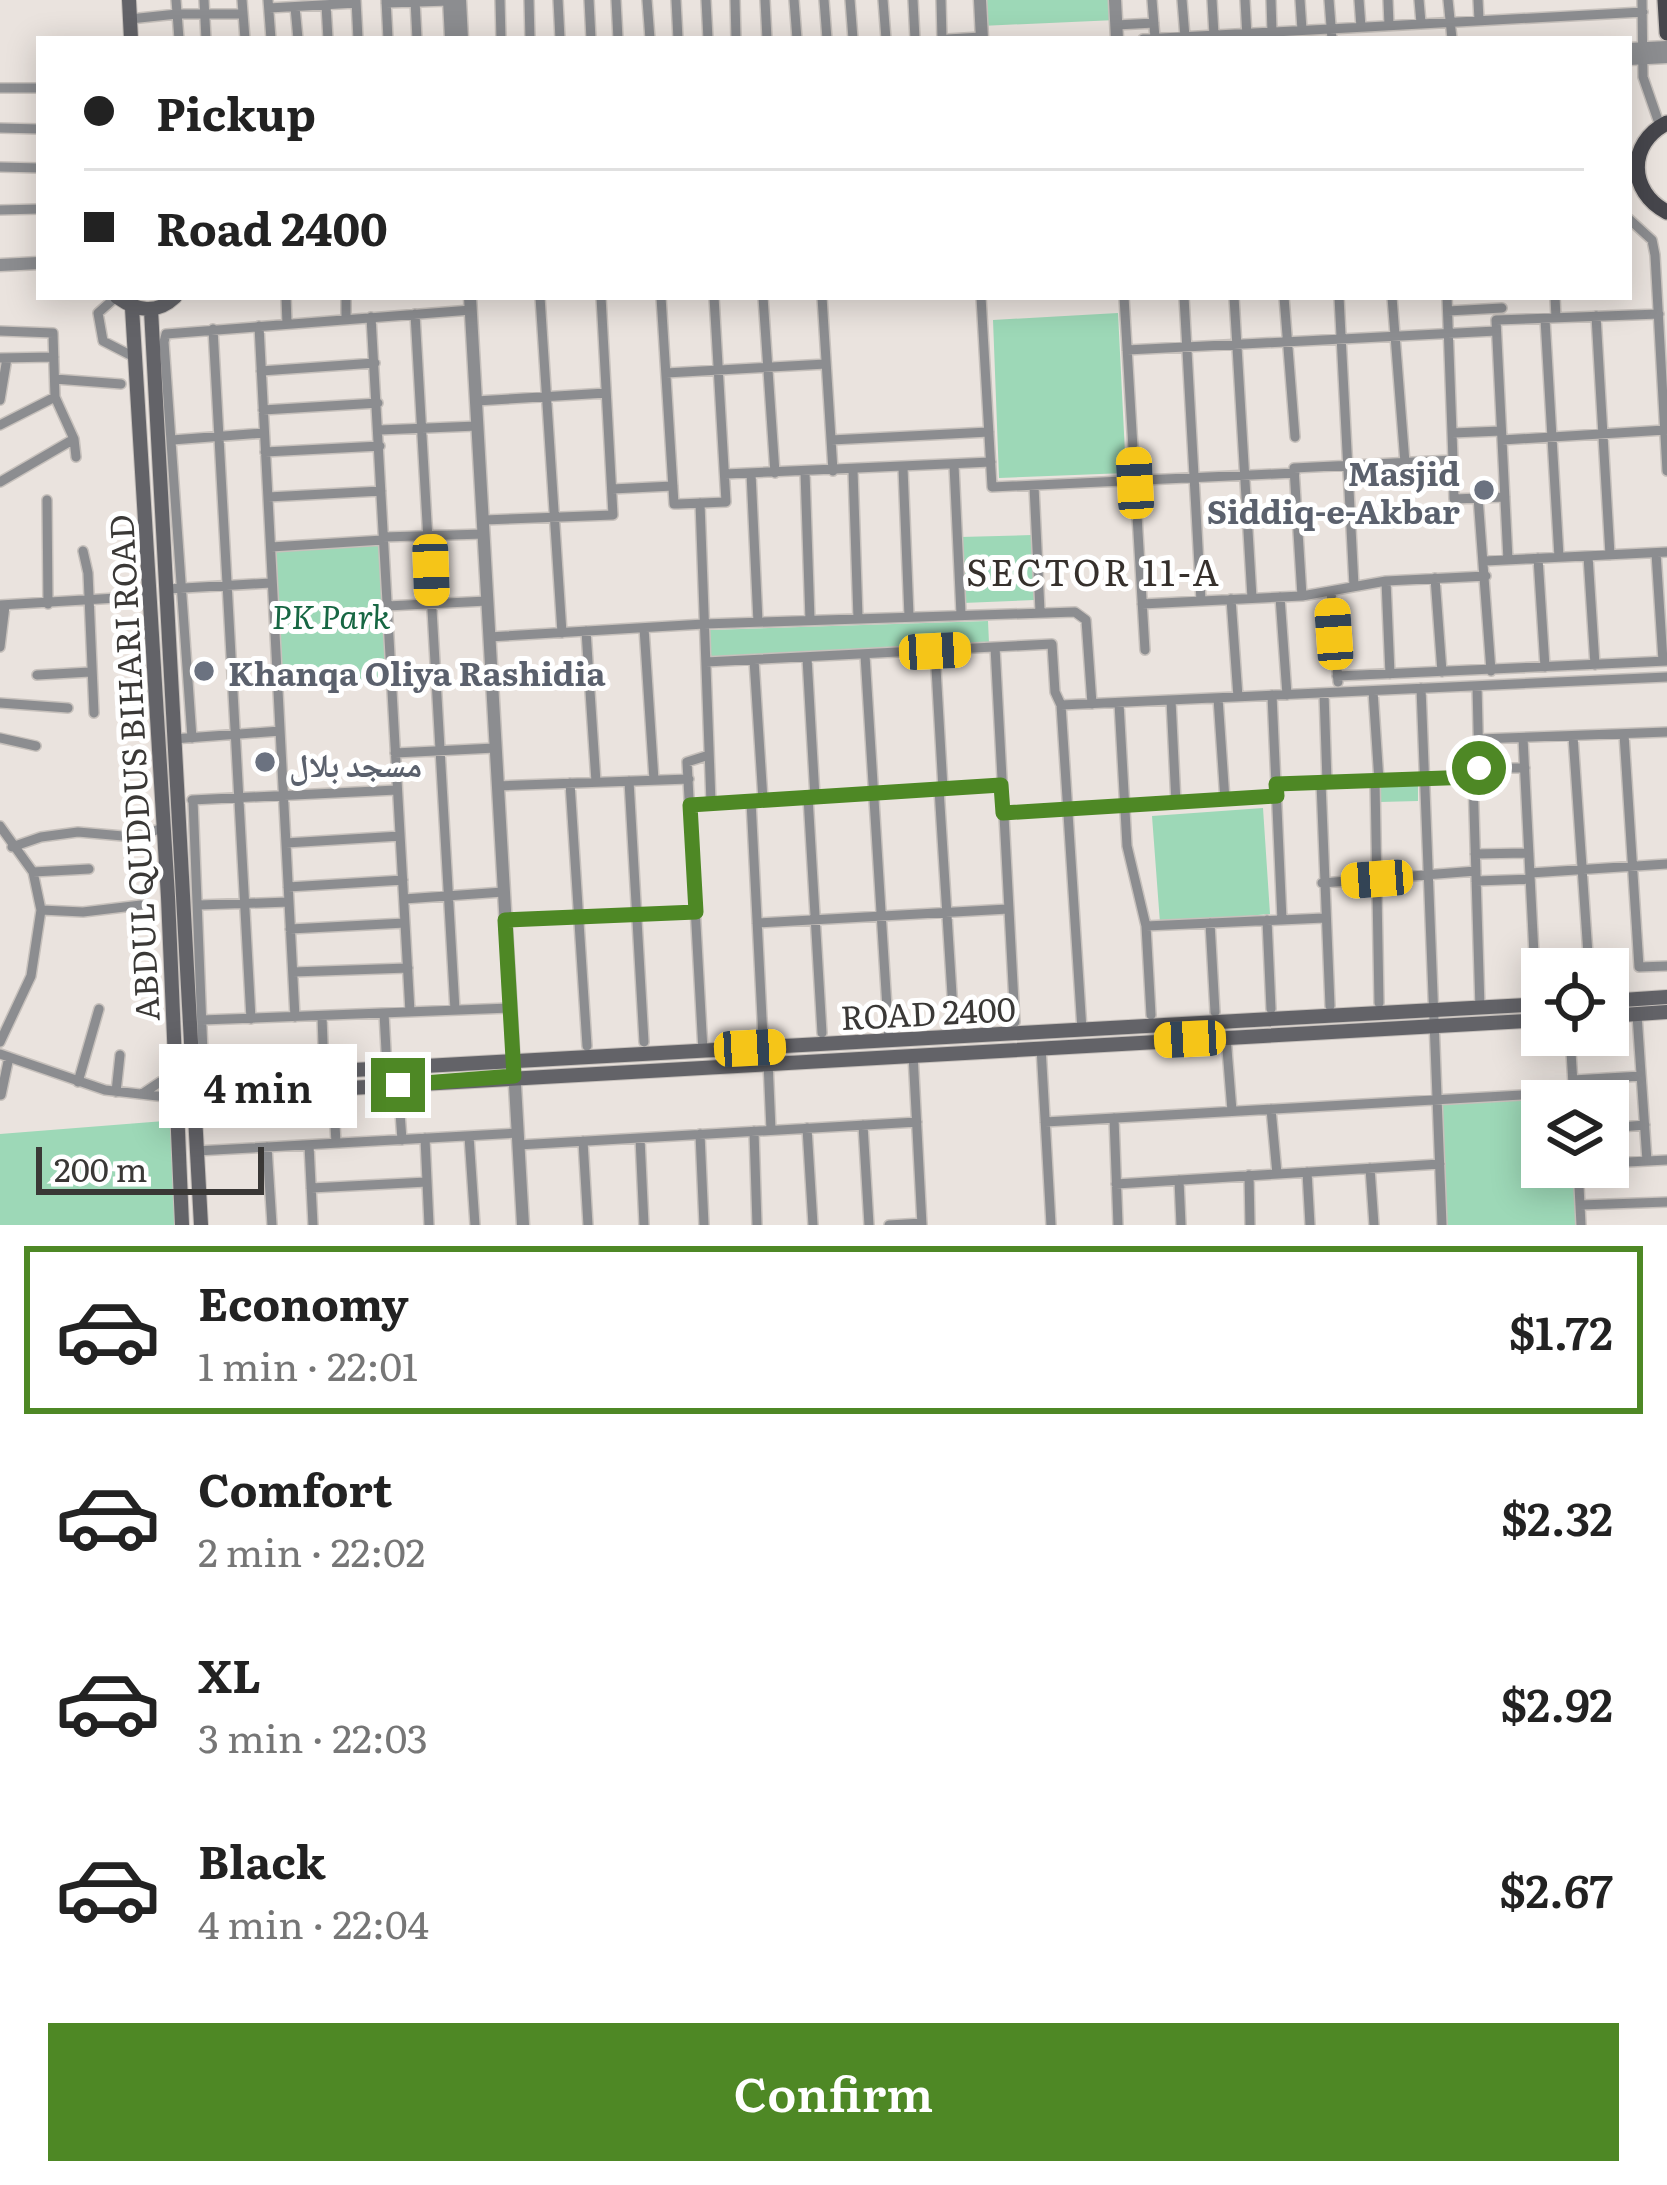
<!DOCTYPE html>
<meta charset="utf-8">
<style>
:root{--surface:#fff;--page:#f2f2f2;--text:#222;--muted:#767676;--line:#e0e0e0;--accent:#4e8825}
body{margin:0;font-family:Literata,"Noto Naskh Arabic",serif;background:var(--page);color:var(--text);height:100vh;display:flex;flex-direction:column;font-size:45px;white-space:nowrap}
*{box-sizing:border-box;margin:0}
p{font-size:39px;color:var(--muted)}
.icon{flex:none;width:66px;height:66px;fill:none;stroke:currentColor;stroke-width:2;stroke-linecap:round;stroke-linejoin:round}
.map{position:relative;height:1225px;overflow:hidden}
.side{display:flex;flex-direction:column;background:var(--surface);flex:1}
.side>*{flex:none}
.guide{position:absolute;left:36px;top:36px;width:1596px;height:264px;border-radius:0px;box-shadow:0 6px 30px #0003;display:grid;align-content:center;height:264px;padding:0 48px;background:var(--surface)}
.tools{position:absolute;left:1521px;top:948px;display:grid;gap:24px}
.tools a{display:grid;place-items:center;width:108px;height:108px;border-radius:0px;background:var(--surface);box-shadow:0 6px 30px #0003;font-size:60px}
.scale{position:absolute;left:36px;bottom:30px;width:228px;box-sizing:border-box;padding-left:12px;border:6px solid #3a3836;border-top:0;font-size:33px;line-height:42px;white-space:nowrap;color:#3a3836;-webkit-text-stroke:9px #fff;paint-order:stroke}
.end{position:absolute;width:54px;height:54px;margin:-27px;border:15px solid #4e8825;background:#fff;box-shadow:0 0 0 6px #fff}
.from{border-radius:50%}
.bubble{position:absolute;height:84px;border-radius:0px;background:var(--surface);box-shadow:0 6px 30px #0003;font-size:39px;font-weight:600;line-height:84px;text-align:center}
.car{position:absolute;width:36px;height:72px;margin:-36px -18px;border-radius:15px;box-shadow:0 0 9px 3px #0007;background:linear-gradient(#f5c518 24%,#345 0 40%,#f5c518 0 76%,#345 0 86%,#f5c518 0)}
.guide b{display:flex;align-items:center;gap:42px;height:114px;font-size:45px}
.guide b+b{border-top:3px solid var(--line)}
.guide i{width:30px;height:30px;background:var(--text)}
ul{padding:21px 0 0;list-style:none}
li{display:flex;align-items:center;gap:36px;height:168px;margin:0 24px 18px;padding:0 24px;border:6px solid transparent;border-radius:0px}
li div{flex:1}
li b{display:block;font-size:45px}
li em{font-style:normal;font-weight:600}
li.current{border-color:var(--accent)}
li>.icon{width:108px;height:108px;stroke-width:1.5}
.button{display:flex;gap:24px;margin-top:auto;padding:24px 48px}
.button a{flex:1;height:138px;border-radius:0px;background:var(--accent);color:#fff;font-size:48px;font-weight:600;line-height:138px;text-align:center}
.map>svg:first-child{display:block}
</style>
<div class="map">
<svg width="1667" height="1225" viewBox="0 0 1667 1225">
<rect width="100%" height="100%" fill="#eae3de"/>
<path fill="#9dd8b7" d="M 979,0 L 1115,0 L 1116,20 L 981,26 Z
M 1118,313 L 1126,473 L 999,478 L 993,320 Z
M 1032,535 L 1034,600 L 963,603 L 960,537 Z
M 383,537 L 391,681 L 278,687 L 271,547 Z
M 988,621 L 989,643 L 711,657 L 710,630 Z
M 1418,783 L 1418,801 L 1380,802 L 1379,785 Z
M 1263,808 L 1270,914 L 1160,923 L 1152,816 Z
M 1574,1092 L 1574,1101 L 1542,1101 L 1542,1167 L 1578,1167 L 1581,1225 L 1442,1225 L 1436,1099 Z
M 177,1120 L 182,1225 L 0,1225 L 0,1134 Z"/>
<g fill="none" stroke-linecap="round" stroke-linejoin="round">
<defs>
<path id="minor" d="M 176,0 L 179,39
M 204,0 L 206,39
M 242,0 L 245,39
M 268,0 L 271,39
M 356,0 L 358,39
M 386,0 L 388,39
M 415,0 L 417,39
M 500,0 L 501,39
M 529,0 L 530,39
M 558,0 L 560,39
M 589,0 L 591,39
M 616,0 L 618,39
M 647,0 L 650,39
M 676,0 L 678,39
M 706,0 L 708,39
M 735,0 L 736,39
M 765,0 L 767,39
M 794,0 L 797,39
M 824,0 L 827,39
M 850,0 L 853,39
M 883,0 L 886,39
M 913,0 L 915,39
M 941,0 L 942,39
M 1152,0 L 1155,38
M 1182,0 L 1185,37
M 1212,0 L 1214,35
M 1245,0 L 1247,37
M 1271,0 L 1272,32
M 1300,0 L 1302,30
M 1329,0 L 1332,39
M 1359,0 L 1361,27
M 1388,0 L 1389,25
M 1419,0 L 1421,23
M 1448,0 L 1452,39
M 1478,0 L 1479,20
M 1642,0 L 1643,77 L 1660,126
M 386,3 L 449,1
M 326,5 L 328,39
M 295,7 L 298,39
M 269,8 L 356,3
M 130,19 L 177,14 L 243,14
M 1116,25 L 1154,23
M 948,39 L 981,37
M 1143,39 L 1643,12
M 0,88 L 39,88
M 0,128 L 39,129
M 0,167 L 39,168
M 0,210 L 39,209
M 1629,219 L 1652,240 L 1655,255 L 1667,471
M 116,297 L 98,313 L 103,341 L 136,358
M 286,297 L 287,324
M 346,297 L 346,319
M 540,297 L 562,633
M 661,297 L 674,504 L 678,504 L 726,502 L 714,297
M 763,297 L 775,473
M 822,297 L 833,471
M 981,297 L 992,487 L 1295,473
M 1124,297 L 1145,650
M 1184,297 L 1201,601
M 1234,297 L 1252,598
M 1284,297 L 1295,437
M 1339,297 L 1354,586
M 1392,297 L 1405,463
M 1447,297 L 1453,460
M 1555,297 L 1556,318
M 1448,311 L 1502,308
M 415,314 L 455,1010
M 1596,316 L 1610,555
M 371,317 L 410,1012
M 1545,319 L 1559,557
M 259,326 L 295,1017
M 213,329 L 251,1019
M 0,331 L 53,333 L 55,397 L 74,439 L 76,457
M 1127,350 L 1496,331
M 0,358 L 54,357
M 261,371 L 375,363
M 666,373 L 826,364
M 55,379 L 121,384
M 0,400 L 7,358
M 476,401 L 606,393
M 263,410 L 378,403
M 0,425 L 55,397
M 379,430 L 477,426
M 1452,433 L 1501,431
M 172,440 L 264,433
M 831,440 L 989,432
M 1502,440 L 1665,430
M 265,452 L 380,446
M 954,465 L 961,614
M 903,468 L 909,616
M 853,470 L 858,618
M 805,472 L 810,620
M 751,473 L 758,622
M 725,474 L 991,462
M 0,482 L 74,439
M 1034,486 L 1040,611
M 612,489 L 673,486
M 268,497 L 381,491
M 1478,497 L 1491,671
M 47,500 L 48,604
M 700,503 L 711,803
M 484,520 L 613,515 L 601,297
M 383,537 L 484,534
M 271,547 L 383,540
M 83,551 L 88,573 L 94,713
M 1656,553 L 1663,661
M 1588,556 L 1595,665
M 1538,558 L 1545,667
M 1508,560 L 1496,320 L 1659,314
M 1485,561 L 1667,552
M 1435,578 L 1442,672
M 1386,581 L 1390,674
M 167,589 L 271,583
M 1331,591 L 1338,682
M 1302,596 L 1294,468 L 1453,460 L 1454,499 L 1505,497
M 1280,597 L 1287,695
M 1231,599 L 1238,697
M 1142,604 L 1302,596 L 1386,581 L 1486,576
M 0,605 L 150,596
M 387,606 L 487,601
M 644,628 L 654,780
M 586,631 L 596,782
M 489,637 L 704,624 L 1075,612 L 1086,620 L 1092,704
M 0,647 L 5,606
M 995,647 L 1015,1022
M 935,651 L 943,789
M 865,655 L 889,1040
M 807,658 L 815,797
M 754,660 L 763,800
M 706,662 L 1052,644 L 1055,692 L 1061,705 L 1082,1030
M 37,675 L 90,672
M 1337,676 L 1667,661
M 1477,686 L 1479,768 L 1473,777 L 1480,1008
M 1421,688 L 1442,1225
M 1373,691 L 1379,781
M 1324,693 L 1327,782
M 1272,695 L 1282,920
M 1218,698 L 1225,800
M 1171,700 L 1176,803
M 0,703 L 68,708
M 1119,703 L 1127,846 L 1146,926 L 1151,1015
M 1061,705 L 1667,677
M 1624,734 L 1639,967 L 1667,966
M 1573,736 L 1589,969
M 0,738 L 36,746
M 192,738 L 164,342 L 166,334 L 471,310
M 1523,738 L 1536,994
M 173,739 L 280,731
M 1480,739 L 1667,732
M 395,753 L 495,748
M 1479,768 L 1525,768
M 629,781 L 644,1042
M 1375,781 L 1379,1003
M 570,783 L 587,1046
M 1321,783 L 1330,1006
M 1276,785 L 1473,777
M 497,786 L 689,779
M 939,789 L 954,1026
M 808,797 L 822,1033
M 192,800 L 396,790
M 193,800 L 204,1079
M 751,801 L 763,1038
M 690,805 L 1001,785
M 1003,813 L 1277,796
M 0,826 L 33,872 L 41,910 L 31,976 L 0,1042
M 286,843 L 400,836
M 12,847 L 41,837 L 78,832 L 134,837 L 163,828
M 1475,854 L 1529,853
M 33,872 L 89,869
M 1530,873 L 1667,864
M 1476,881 L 1530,879
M 1322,883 L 1476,871
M 288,887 L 403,880
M 404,899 L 503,892
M 199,905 L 289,902
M 41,910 L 83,912 L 141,905
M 505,920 L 696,912
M 1267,920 L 1271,1009
M 757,923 L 1008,909
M 1210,923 L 1215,1012
M 1146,926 L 1324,918
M 290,929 L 405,923
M 293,972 L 408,968
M 384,1013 L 387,1069
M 1637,1015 L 1647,1161
M 322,1016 L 324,1072
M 202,1020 L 510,1008
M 1570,1035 L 1574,1101
M 1226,1037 L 1232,1111
M 1041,1047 L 1051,1225
M 703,1051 L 687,762 L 709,755
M 0,1054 L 105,1090 L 175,1098
M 913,1054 L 922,1225
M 768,1062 L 771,1130
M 1573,1080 L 1641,1076
M 78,1082 L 99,1009
M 398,1085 L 402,1140
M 333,1089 L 336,1143
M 116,1092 L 120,1055
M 142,1094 L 160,1082 L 174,1080
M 1,1095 L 9,1057
M 1271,1109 L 1277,1174
M 1114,1118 L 1118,1225
M 1045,1122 L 1574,1092
M 863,1125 L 869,1225
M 807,1128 L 813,1225
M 1608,1128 L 1645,1125
M 754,1131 L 757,1225
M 700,1134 L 704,1225
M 469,1136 L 475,1225
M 425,1138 L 429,1225
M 640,1138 L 644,1225
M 583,1141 L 588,1225
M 309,1145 L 313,1225
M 518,1145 L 917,1122
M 267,1147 L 272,1225
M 196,1151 L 518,1133
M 1608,1163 L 1667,1160
M 1578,1167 L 1581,1225
M 1370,1168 L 1374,1225
M 1307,1172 L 1310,1225
M 1249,1175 L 1250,1225
M 1179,1180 L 1181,1225
M 1116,1184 L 1440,1164
M 311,1188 L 427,1182
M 1580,1205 L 1667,1202
M 889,1225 L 922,1223"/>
<path id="tertiary" d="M 449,0 L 451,39
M 460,0 L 462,39
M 980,0 L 982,39
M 1115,0 L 1117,39
M 1629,49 L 1667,47
M 1629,59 L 1667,57
M 0,265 L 39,263
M 470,297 L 523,1225"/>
<path id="secondary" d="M 129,0 L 131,39
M 117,297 C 137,311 156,315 175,297
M 132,308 L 168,897 L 182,1225
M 151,310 L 201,1225
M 1608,1001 L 1667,997
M 1608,1016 L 1667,1012
M 174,1080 L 1542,1004
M 175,1098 L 1542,1020"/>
<path id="primary" d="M 1665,0 L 1667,33
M 1667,123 C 1627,143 1628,192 1667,212"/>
</defs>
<use href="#minor" stroke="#c7c1bc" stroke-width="12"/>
<use href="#tertiary" stroke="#c7c1bc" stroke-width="15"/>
<use href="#secondary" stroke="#c7c1bc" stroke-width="16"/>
<use href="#primary" stroke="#c7c1bc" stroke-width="18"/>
<use href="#minor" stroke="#8c8d90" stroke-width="9"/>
<use href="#tertiary" stroke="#8c8d90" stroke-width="12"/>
<use href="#secondary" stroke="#636368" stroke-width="14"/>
<use href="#primary" stroke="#46464c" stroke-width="15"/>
</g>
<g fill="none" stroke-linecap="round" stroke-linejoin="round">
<path stroke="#4e8825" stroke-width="15" d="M 398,1085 L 514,1076 L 505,920 L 696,912 L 690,805 L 1001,785 L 1003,813 L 1277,796 L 1276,784 L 1473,777 L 1479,768"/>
</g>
<g fill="#6b7280" stroke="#fff" stroke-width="4.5">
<circle cx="1484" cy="490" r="12"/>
<circle cx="204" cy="671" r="12"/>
<circle cx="265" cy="762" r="12"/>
</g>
<g text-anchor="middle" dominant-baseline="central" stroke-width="10" stroke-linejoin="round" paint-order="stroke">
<g font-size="33" font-weight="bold" fill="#5b616d" stroke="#fff" text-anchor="start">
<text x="1460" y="471" text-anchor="end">Masjid<tspan x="1460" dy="38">Siddiq-e-Akbar</tspan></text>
<text x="228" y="671">Khanqa Oliya Rashidia</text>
<text x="289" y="762">مسجد بلال</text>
</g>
<g font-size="33" font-style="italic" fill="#176743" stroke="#fff">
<text x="331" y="614">PK Park</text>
</g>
<g font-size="33" fill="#3a3836" stroke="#fff">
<text transform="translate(132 768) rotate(-93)">ABDUL QUDDUS BIHARI ROAD</text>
<text transform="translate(928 1011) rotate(-3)">ROAD 2400</text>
</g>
<g font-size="36" letter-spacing="3" fill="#36302c" stroke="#fff">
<text x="1094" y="570">SECTOR 11-A</text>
</g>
</g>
</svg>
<div class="tools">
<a><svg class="icon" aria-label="locate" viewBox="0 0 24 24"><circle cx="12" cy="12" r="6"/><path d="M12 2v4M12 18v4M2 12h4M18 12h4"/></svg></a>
<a><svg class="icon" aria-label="layers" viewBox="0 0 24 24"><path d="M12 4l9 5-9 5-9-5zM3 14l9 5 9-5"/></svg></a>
</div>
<div class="scale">200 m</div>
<i class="end from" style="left:1479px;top:768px"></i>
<i class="end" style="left:398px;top:1085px"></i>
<div class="bubble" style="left:159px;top:1044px;width:198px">4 min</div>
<i class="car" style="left:1135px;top:483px;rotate:357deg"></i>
<i class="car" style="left:431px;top:570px;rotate:178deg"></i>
<i class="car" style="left:1334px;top:634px;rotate:356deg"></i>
<i class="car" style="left:935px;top:651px;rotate:87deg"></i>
<i class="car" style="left:1377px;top:879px;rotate:266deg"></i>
<i class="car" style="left:1190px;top:1039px;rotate:267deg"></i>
<i class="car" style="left:750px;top:1048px;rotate:87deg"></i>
<div class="guide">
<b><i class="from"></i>Pickup</b>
<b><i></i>Road 2400</b>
</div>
</div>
<section class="side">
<ul>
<li class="current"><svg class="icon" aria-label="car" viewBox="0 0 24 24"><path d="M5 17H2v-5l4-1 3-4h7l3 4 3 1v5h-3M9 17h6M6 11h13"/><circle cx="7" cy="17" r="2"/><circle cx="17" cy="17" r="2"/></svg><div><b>Economy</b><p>1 min · 22:01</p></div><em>$1.72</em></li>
<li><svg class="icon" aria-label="car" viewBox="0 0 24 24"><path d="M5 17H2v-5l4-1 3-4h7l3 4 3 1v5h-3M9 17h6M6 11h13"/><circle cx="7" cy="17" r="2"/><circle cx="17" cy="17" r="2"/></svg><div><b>Comfort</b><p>2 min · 22:02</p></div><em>$2.32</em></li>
<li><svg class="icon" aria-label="car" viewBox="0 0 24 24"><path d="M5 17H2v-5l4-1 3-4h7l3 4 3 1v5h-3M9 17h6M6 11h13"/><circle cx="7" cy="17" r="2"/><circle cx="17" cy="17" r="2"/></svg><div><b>XL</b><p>3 min · 22:03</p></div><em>$2.92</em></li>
<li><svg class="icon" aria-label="car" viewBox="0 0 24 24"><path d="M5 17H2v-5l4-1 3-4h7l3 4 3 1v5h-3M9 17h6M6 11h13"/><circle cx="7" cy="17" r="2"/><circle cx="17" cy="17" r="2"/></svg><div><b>Black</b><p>4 min · 22:04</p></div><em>$2.67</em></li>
</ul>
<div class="button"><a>Confirm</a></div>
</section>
